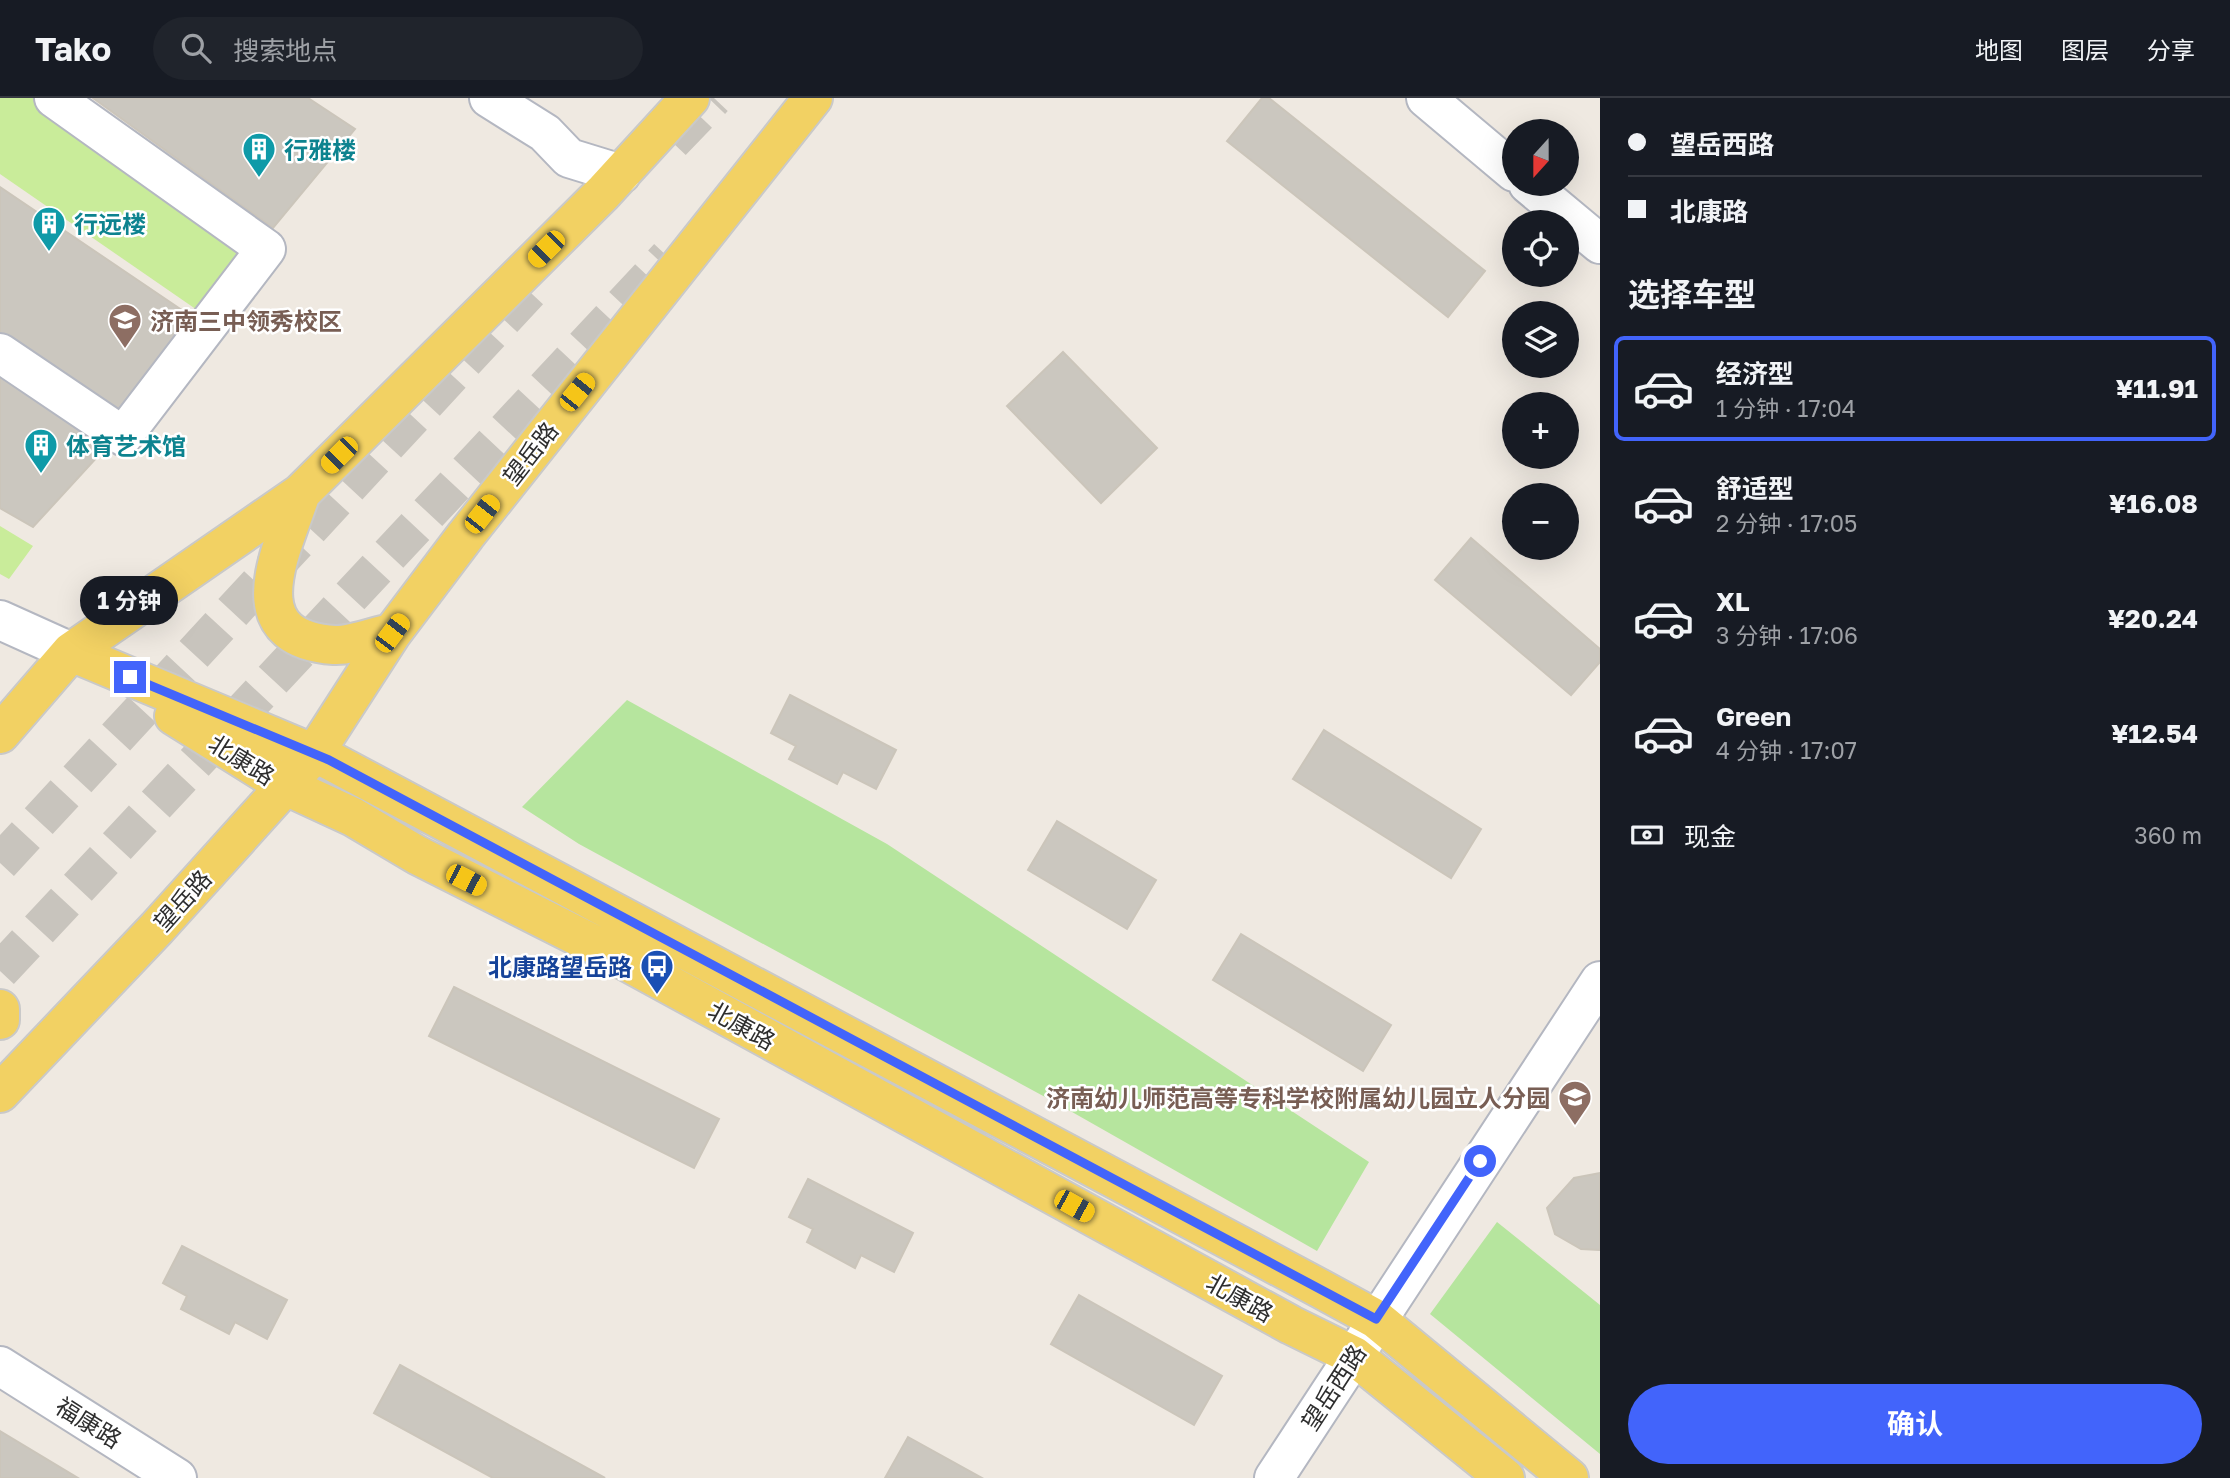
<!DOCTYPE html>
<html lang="zh">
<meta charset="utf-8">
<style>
:root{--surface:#171b24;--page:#20242c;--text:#f1f3f6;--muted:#9ea1a6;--line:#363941;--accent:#4264fb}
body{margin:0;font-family:"Golos Text","Noto Sans SC",sans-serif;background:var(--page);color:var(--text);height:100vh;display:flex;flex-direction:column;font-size:26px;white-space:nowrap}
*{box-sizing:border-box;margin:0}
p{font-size:23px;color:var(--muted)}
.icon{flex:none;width:38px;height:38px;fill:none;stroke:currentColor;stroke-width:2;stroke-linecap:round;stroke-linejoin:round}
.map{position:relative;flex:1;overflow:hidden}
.details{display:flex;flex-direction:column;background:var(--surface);width:630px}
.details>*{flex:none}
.hud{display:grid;align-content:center;height:154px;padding:0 28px;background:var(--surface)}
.needle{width:46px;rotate:201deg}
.controls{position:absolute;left:1502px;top:21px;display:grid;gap:14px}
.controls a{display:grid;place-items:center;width:77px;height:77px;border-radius:50%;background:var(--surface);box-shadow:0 7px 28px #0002;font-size:35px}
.end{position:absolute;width:32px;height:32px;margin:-16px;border:9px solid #4264fb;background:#fff;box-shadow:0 0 0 4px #fff}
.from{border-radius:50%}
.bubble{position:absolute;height:49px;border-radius:24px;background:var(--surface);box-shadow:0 7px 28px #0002;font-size:23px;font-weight:700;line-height:49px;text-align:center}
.car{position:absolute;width:21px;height:42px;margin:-21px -10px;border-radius:9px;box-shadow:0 0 5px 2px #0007;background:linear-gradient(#f5c518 24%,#345 0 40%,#f5c518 0 76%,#345 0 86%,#f5c518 0)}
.hud b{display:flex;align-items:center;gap:24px;height:66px;font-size:26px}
.hud b+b{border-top:2px solid var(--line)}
.hud i{width:18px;height:18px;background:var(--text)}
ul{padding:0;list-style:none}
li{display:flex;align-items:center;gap:21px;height:105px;margin:0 14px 10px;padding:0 14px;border:4px solid transparent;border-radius:10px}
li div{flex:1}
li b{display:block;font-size:26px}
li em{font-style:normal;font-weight:700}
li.selected{border-color:var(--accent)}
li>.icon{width:63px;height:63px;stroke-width:1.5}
h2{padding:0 28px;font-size:32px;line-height:84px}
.pay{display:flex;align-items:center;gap:18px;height:77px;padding:0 28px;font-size:26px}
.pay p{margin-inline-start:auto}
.primary-button{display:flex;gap:14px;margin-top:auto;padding:14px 28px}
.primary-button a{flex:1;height:80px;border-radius:42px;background:var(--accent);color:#fff;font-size:28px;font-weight:700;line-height:80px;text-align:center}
header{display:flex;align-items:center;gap:42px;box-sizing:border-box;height:98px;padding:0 35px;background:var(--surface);border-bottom:2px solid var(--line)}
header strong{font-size:33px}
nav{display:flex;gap:38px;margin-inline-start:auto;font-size:24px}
.search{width:490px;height:63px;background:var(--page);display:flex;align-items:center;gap:18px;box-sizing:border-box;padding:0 24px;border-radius:38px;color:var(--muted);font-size:26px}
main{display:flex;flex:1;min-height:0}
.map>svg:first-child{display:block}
</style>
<header>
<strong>Tako</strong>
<div class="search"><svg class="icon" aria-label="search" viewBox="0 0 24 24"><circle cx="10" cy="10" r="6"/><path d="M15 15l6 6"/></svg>搜索地点</div>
<nav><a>地图</a><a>图层</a><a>分享</a></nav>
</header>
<main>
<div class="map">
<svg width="1600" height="1380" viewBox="0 0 1600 1380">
<rect width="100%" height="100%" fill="#efe9e1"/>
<path fill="#b6e59e" d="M 627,602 L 887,746 L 1369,1064 L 1317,1153 L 1058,1006 L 579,746 L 522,709 Z
M 1497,1124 L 1600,1207 L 1600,1356 L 1430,1216 Z"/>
<path fill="#c9ec9a" d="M 0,0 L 38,0 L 253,154 L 200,214 L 0,76 Z
M 0,428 L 33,448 L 9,481 L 0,476 Z"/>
<path fill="#cbc7bf" stroke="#cbc5ba" stroke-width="2" d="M 93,0 L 308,0 L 355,31 L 273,130 Z
M 1262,0 L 1269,0 L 1485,173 L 1448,219 L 1227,43 Z
M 0,89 L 195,221 L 122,323 L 0,243 Z
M 1063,254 L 1157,350 L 1101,405 L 1007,308 Z
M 0,271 L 111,344 L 33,429 L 0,410 Z
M 1471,440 L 1600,551 L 1600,564 L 1571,597 L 1435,482 Z
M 790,597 L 896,652 L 876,691 L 843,674 L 837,686 L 789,661 L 796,648 L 771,635 Z
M 1324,632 L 1481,731 L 1451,780 L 1293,681 Z
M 1057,723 L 1156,782 L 1127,831 L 1028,772 Z
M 1241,836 L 1391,927 L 1363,973 L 1213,882 Z
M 454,889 L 719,1021 L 694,1070 L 429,938 Z
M 1600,1075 L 1600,1152 L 1581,1151 L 1555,1136 L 1547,1110 L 1574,1080 Z
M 808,1081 L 913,1135 L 894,1174 L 861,1157 L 855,1170 L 807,1144 L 813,1131 L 789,1119 Z
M 182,1148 L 287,1202 L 267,1241 L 235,1224 L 229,1236 L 181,1211 L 187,1198 L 163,1185 Z
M 1079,1197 L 1222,1278 L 1194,1327 L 1051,1246 Z
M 400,1267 L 605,1380 L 493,1380 L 374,1315 Z
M 0,1333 L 78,1380 L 0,1380 Z
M 908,1339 L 982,1380 L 885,1380 Z"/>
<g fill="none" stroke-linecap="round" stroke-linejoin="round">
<path stroke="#c8c4bd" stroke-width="38" stroke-dasharray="38 19" stroke-linecap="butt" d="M 672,44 L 714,0
M 0,765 L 533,189
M 0,873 L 668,159"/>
<defs>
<path id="minor" d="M 489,0 L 545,35 L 569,60 L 621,76
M 1426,0 L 1514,74
M 1528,86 L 1600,146
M 0,255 L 123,338 L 266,151 L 54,0
M 0,522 L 71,554
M 0,1268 L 177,1380
M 1274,1380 L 1600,883"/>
<path id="major" d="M 301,395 C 282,452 235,540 334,547 C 351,548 375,538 392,535
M 71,554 L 329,662 L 1321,1191 L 1376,1221 L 1569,1380
M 174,618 L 286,688 L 353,719 L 417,757 L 613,856 L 1291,1227 L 1354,1258 L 1505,1380
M 0,636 L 71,554 L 301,395 L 603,95 L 690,0
M 0,911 L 0,922
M 0,995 L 157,830 L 314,656 L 392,535 L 466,437 L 813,0"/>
</defs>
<use href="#minor" stroke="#b4b7c1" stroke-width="42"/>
<use href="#major" stroke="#c9c9c9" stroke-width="42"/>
<use href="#minor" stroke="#fff" stroke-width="38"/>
<use href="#major" stroke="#f2d163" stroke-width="38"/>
</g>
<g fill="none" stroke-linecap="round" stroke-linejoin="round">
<path stroke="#4264fb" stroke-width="9" d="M 130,579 L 329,662 L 1376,1221 L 1480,1063"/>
</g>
<defs>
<symbol id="building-pin" viewBox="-11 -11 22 30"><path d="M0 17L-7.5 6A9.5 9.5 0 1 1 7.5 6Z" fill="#0f9aa8" stroke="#fff"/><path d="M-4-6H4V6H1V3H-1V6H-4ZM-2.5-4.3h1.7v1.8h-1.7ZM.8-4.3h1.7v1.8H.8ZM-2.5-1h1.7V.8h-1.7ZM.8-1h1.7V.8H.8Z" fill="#fff"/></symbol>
<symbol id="school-pin" viewBox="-11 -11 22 30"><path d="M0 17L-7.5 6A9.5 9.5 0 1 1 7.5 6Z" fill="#8d6e63" stroke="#fff"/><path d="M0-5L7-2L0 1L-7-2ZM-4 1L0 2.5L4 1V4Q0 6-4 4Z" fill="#fff"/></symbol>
<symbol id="bus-pin" viewBox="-11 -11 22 30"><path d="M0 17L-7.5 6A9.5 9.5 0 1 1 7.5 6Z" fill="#1a4fb4" stroke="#fff"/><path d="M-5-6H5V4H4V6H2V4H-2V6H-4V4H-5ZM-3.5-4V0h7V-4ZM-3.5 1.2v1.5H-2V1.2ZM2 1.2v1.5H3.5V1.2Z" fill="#fff"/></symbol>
</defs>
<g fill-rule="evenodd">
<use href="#building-pin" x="240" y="32" width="38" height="52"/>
<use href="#building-pin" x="30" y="106" width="38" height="52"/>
<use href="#school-pin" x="106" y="203" width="38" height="52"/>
<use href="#building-pin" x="22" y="328" width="38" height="52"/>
<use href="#bus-pin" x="638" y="849" width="38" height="52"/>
<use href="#school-pin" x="1556" y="980" width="38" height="52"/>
</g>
<g text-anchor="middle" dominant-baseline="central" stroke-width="5" stroke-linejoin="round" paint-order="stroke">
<g font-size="24" font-weight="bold" fill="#0d838f" stroke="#fff" text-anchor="start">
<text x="284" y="51">行雅楼</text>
<text x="74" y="125">行远楼</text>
<text x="66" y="347">体育艺术馆</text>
</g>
<g font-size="24" font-weight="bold" fill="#785e54" stroke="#fff" text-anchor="start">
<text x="150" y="222">济南三中领秀校区</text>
<text x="1550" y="999" text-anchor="end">济南幼儿师范高等专科学校附属幼儿园立人分园</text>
</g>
<g font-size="24" fill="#2e2e2e" stroke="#fff">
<text transform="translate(530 355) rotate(-52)">望岳路</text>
<text transform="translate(242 661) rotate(32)">北康路</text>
<text transform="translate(182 802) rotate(-48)">望岳路</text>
<text transform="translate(742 927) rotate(29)">北康路</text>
<text transform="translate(1240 1199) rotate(29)">北康路</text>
<text transform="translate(1333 1289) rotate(-57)">望岳西路</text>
<text transform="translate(89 1324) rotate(32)">福康路</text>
</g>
<g font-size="24" font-weight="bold" fill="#164399" stroke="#fff" text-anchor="end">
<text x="632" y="868">北康路望岳路</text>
</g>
</g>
</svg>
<div class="controls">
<a><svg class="needle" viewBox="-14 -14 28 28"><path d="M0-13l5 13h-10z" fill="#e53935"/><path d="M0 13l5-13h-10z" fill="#9ea1a6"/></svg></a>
<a><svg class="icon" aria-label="locate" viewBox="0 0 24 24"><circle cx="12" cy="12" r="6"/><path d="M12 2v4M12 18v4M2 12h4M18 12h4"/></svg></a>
<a><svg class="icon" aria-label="layers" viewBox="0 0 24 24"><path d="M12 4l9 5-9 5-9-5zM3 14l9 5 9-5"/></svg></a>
<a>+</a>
<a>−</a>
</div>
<i class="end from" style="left:1480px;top:1063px"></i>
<i class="end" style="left:130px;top:579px"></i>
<div class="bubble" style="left:80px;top:478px;width:98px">1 分钟</div>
<i class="car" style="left:546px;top:151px;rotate:225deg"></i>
<i class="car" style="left:577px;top:294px;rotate:39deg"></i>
<i class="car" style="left:339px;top:357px;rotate:225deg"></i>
<i class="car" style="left:482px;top:416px;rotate:38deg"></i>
<i class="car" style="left:392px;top:535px;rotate:37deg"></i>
<i class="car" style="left:466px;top:782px;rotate:117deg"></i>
<i class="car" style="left:1074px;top:1108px;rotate:119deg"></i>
</div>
<section class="details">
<div class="hud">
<b><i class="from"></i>望岳西路</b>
<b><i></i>北康路</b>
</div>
<h2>选择车型</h2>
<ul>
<li class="selected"><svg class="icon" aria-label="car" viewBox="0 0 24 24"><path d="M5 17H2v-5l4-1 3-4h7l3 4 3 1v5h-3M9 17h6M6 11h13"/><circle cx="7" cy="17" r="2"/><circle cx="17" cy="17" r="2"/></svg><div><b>经济型</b><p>1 分钟 · 17:04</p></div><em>¥11.91</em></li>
<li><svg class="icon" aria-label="car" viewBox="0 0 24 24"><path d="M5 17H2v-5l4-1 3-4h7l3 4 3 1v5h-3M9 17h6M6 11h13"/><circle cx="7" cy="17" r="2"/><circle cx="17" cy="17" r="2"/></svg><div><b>舒适型</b><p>2 分钟 · 17:05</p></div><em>¥16.08</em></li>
<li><svg class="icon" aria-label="car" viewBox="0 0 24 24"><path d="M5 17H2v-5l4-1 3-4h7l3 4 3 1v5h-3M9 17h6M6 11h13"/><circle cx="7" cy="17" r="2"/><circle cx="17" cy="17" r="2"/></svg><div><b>XL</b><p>3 分钟 · 17:06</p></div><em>¥20.24</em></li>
<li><svg class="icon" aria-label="car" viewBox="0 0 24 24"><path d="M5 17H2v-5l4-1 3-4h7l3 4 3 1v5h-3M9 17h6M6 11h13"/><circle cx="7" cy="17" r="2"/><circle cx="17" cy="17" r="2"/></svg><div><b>Green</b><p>4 分钟 · 17:07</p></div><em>¥12.54</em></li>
</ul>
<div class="pay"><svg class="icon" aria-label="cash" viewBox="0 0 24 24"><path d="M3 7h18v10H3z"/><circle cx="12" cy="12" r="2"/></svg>现金<p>360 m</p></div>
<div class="primary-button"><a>确认</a></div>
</section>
</main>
